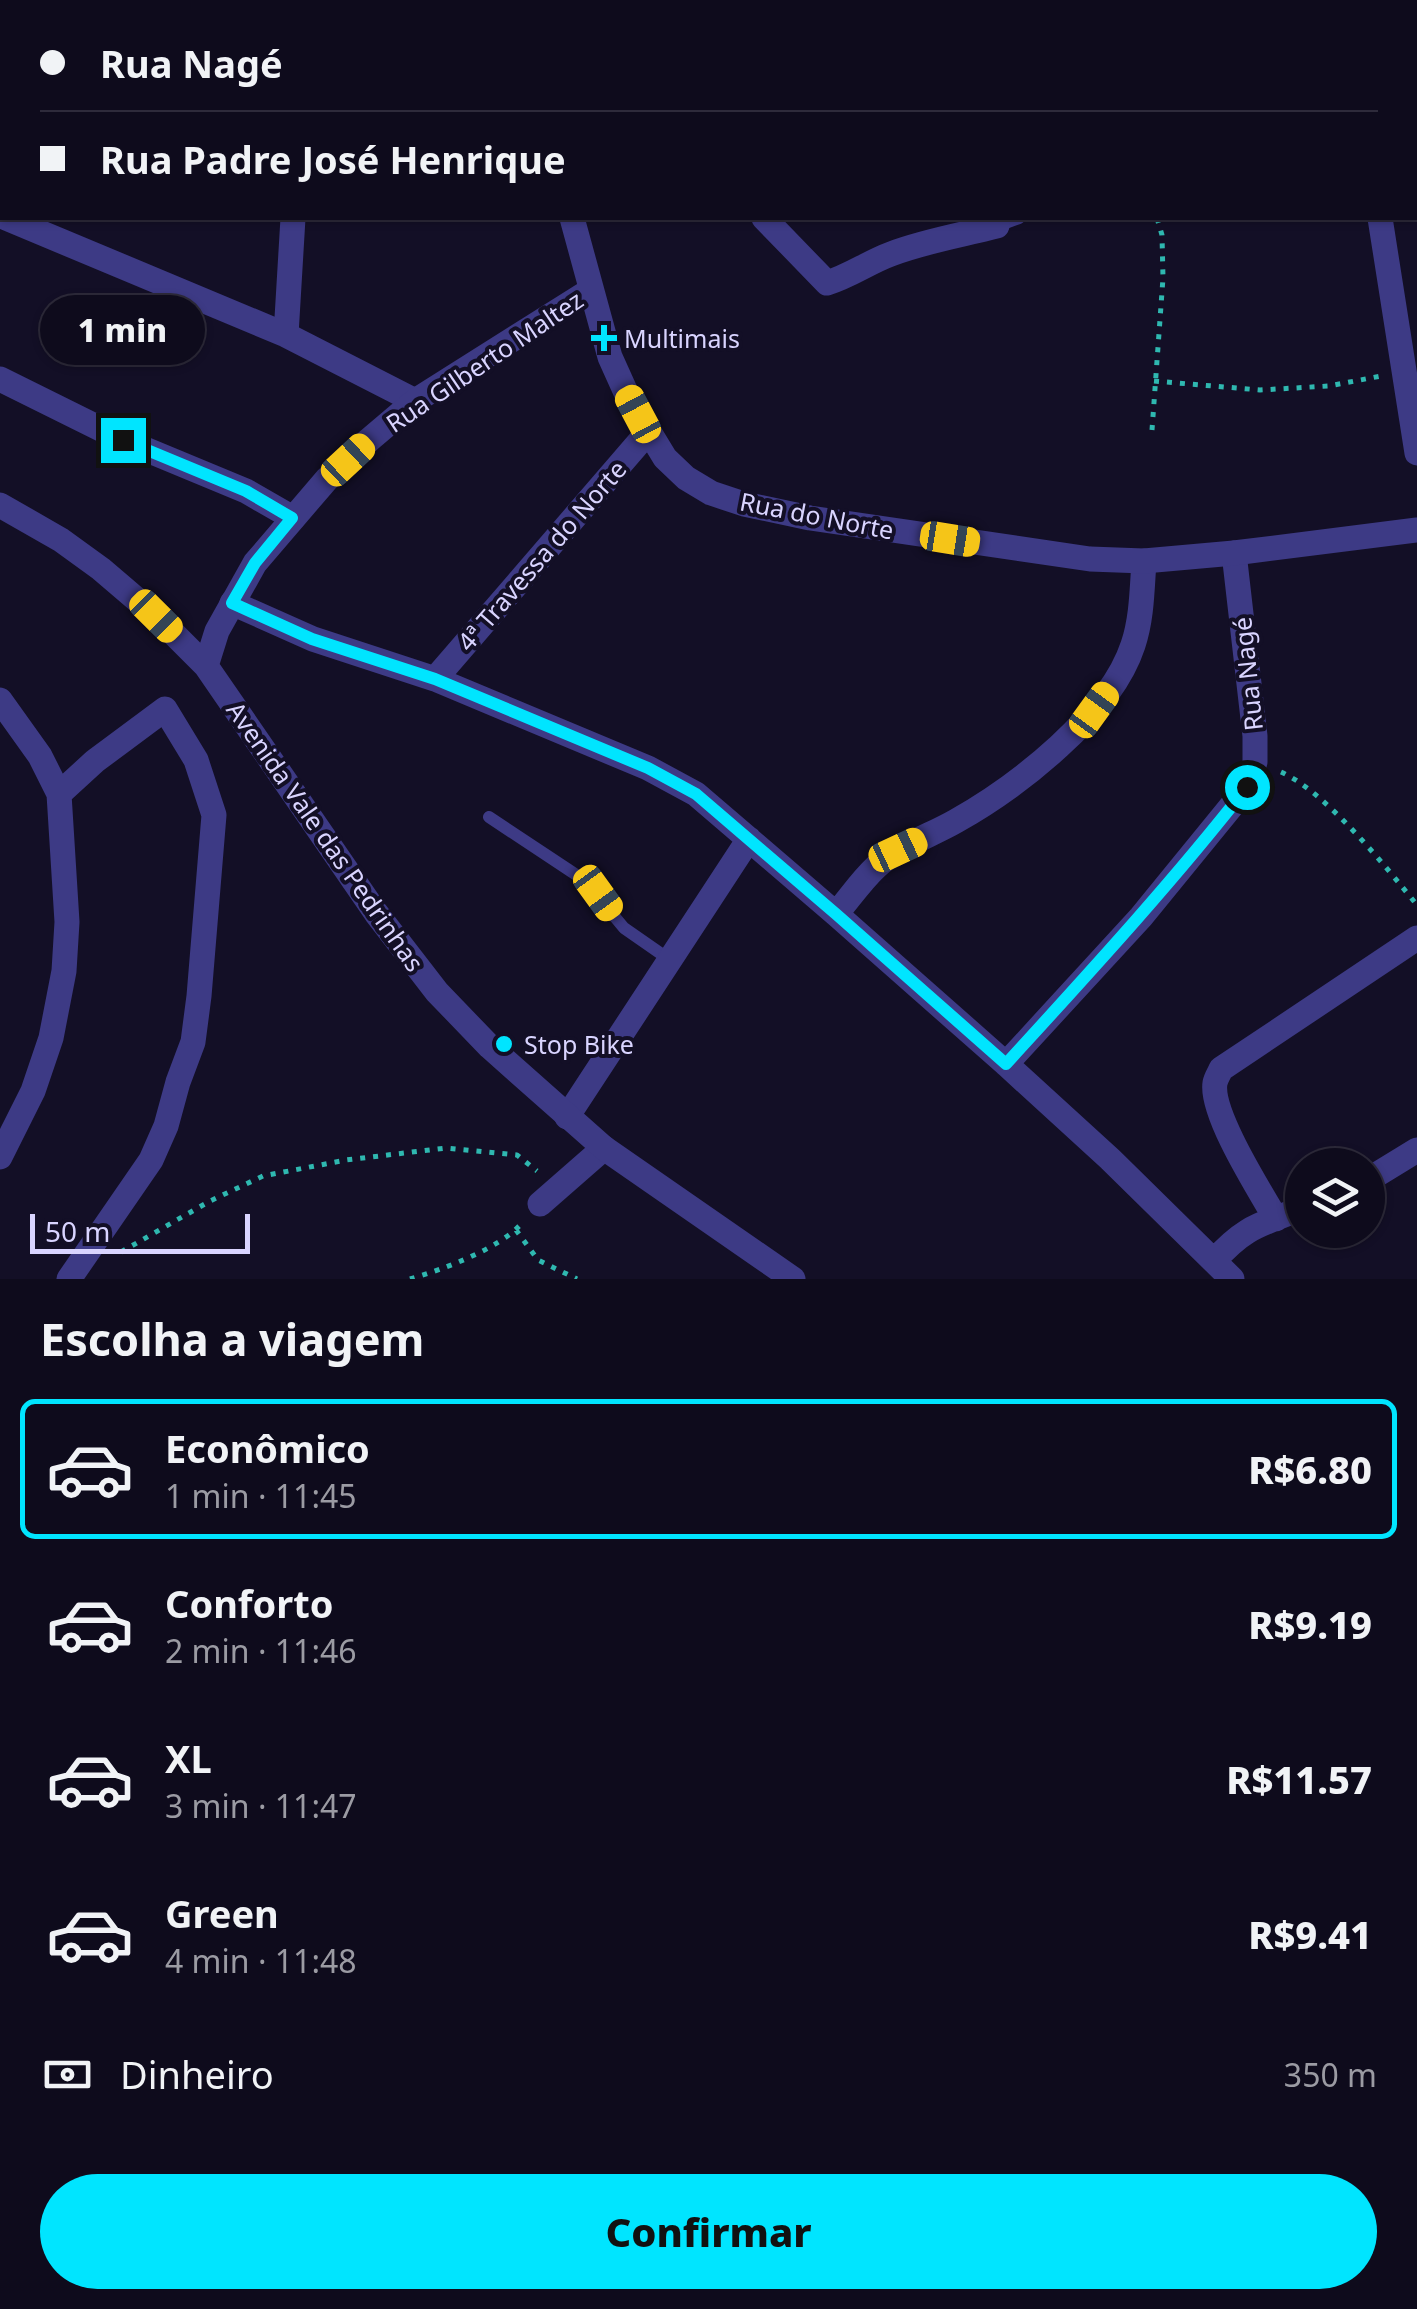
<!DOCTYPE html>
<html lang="pt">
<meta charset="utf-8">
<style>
:root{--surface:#0e0b1c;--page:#171425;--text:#f1f3f6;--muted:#9b9ba3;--line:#2e2b3b;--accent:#00e5ff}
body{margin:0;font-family:"Noto Sans",sans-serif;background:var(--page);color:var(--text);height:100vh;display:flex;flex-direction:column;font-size:38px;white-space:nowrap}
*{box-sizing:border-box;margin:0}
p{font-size:32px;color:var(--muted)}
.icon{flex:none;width:55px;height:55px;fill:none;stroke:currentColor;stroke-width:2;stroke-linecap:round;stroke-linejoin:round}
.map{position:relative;height:1279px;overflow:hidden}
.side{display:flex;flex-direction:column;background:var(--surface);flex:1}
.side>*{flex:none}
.hud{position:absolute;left:0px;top:0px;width:1418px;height:220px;box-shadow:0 2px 8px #0004,0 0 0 2px var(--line);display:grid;align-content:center;height:220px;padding:0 40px;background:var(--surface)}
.fabs{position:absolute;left:1285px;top:1148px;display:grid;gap:20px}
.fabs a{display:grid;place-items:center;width:100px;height:100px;border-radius:50%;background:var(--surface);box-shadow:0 2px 8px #0004,0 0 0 2px var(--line);font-size:50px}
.scale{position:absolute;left:30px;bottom:25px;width:220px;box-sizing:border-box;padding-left:10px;border:5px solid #d9d4ff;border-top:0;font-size:28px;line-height:35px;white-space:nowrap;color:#d9d4ff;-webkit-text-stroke:8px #130f26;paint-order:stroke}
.end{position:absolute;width:45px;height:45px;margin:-22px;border:12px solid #00e5ff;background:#111;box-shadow:0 0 0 5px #111}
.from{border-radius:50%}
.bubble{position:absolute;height:70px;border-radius:35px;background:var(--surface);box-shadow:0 2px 8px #0004,0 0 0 2px var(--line);font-size:32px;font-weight:800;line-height:70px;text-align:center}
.car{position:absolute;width:30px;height:60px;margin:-30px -15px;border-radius:12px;box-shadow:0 0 8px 2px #0007;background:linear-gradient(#f5c518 24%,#345 0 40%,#f5c518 0 76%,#345 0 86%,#f5c518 0)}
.hud b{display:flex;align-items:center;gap:35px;height:95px;font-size:38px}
.hud b+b{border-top:2px solid var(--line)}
.hud i{width:25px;height:25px;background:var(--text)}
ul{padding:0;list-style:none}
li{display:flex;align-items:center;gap:30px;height:140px;margin:0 20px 15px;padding:0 20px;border:5px solid transparent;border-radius:15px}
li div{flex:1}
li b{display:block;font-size:38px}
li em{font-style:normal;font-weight:800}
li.current{border-color:var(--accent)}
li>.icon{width:90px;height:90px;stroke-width:1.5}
h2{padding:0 40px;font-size:45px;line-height:120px}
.pay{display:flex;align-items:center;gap:25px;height:110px;padding:0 40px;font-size:38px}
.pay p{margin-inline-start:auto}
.button{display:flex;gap:20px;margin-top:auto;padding:20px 40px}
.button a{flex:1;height:115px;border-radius:60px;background:var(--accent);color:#111;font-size:40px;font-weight:800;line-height:115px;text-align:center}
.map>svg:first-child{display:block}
</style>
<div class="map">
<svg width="1417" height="1279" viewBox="0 0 1417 1279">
<rect width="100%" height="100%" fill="#130f26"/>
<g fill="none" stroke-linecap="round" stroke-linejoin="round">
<path stroke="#2fb8b0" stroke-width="5" stroke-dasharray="5 8" stroke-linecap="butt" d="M 1154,381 L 1260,390 L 1329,386 L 1381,376
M 1152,430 L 1163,278 L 1162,235 L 1157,218
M 1281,772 C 1326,792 1385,866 1417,905
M 516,1230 L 538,1260 L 577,1279
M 121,1252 L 210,1201 L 263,1176 L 346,1160 L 446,1148 L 517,1155 L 537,1171
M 410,1279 C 444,1269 499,1249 522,1223"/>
<path stroke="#3d3a85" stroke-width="12" d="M 863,0 L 866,2
M 1057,0 L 1058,2
M 997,226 L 1019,218
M 489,817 L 584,880 L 624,928 L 670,960"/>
<path stroke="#3d3a85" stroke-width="25" d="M 50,0 L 52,2
M 336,2 L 337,0
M 679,2 L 680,0
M 1331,2 L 1335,0
M 1366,2 L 1366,0
M 6,218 L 286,335 L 415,401
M 764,218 L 827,283 C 850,276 869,262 891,254 C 925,241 962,235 997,226
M 1380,218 L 1417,453
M 286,335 L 293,218
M 0,379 L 123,440 L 246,491 L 293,518
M 232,603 L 313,639 L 435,679 L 648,768 L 696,794 L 836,914 L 1006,1064 L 1110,1159 L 1232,1279
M 435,679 L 648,432
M 0,700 L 40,756 L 59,794 L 67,922 L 64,971 L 51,1038 L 33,1091 L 0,1157
M 59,794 L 95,761 L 165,709 L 196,760 L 214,815 L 199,996 L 193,1042 L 178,1082 L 166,1126 L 151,1160 L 69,1279
M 836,914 C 849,899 861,881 876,867 C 898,846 930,836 956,821 C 1018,786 1110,715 1133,645 C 1142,618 1142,589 1144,561
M 1006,1064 L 1141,917 L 1247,787 L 1255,762 L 1255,736 L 1234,553
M 567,1117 L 749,839
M 1368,1180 L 1417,1150
M 540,1204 L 604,1148
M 1276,1219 C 1260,1191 1210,1113 1215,1083 C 1216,1078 1219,1074 1221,1069 L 1417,938
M 1214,1261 C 1246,1225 1261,1225 1302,1208"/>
<path stroke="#3d3a85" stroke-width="25" d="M 526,0 L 526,2
M 572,218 L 610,357 L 628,397 L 665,458 L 686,478 L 711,493 L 744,504 L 810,518 L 1090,559 L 1144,561 L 1234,553 L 1417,530
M 0,505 L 61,540 L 101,569 L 156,616 L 206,666 L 376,913 L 437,992 L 490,1047 L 604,1148 L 793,1279
M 206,666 L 217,631 L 255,563 L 327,479 L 369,440 L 415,401 L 591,290"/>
</g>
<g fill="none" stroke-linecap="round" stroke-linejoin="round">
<path stroke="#00e5ff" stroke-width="12" d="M 123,440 L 246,491 L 292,518 L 255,563 L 232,603 L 312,639 L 435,679 L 648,768 L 696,794 L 836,914 L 1006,1064 C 1089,973 1171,884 1247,787"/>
</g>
<g fill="#00e5ff" stroke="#130f26" stroke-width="4">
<path d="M599 323h10v10h10v10h-10v10h-10v-10h-10v-10h10z"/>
<circle cx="504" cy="1044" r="10"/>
</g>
<g text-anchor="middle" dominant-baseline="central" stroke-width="8" stroke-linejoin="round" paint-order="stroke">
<g font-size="25" fill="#d9d4ff" stroke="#130f26" text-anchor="start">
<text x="624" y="338">Multimais</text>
<text x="524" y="1044">Stop Bike</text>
</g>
<g font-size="25" fill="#d9d4ff" stroke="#130f26">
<text transform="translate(484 361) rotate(-34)">Rua Gilberto Maltez</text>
<text transform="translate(817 515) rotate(11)">Rua do Norte</text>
<text transform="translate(541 555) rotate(-49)">4ª Travessa do Norte</text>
<text transform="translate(1247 674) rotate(-96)">Rua Nagé</text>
<text transform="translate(326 836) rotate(55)">Avenida Vale das Pedrinhas</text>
</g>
</g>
</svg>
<div class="fabs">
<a><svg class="icon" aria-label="layers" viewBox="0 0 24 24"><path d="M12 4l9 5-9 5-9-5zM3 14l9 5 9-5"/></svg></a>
</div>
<div class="scale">50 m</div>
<i class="end from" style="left:1247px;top:787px"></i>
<i class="end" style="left:123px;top:440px"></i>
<div class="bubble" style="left:40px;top:295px;width:165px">1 min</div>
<i class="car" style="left:638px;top:414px;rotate:332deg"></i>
<i class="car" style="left:348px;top:460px;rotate:47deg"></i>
<i class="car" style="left:950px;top:539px;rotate:99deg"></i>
<i class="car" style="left:156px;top:616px;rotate:135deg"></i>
<i class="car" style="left:1094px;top:710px;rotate:36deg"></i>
<i class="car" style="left:898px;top:850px;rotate:65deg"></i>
<i class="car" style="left:598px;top:893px;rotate:144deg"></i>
<div class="hud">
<b><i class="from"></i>Rua Nagé</b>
<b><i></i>Rua Padre José Henrique</b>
</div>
</div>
<section class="side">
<h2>Escolha a viagem</h2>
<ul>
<li class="current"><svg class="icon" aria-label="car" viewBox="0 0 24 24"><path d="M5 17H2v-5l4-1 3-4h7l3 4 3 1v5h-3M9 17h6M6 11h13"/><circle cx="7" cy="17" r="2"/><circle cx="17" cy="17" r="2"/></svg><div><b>Econômico</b><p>1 min · 11:45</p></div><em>R$6.80</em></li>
<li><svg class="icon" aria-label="car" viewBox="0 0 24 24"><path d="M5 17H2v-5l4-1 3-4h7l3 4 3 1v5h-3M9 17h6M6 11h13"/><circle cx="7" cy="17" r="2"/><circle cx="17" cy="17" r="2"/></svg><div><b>Conforto</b><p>2 min · 11:46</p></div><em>R$9.19</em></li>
<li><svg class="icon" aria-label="car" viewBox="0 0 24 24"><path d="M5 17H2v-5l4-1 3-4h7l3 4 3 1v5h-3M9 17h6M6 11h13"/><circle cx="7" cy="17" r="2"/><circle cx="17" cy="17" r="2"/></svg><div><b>XL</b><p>3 min · 11:47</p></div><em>R$11.57</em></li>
<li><svg class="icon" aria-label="car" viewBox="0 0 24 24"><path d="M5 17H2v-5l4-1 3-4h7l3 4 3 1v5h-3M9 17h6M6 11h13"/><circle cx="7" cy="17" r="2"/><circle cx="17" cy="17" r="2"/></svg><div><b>Green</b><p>4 min · 11:48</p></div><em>R$9.41</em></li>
</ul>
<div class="pay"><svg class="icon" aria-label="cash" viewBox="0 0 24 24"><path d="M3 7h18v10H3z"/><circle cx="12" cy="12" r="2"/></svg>Dinheiro<p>350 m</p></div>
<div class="button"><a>Confirmar</a></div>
</section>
